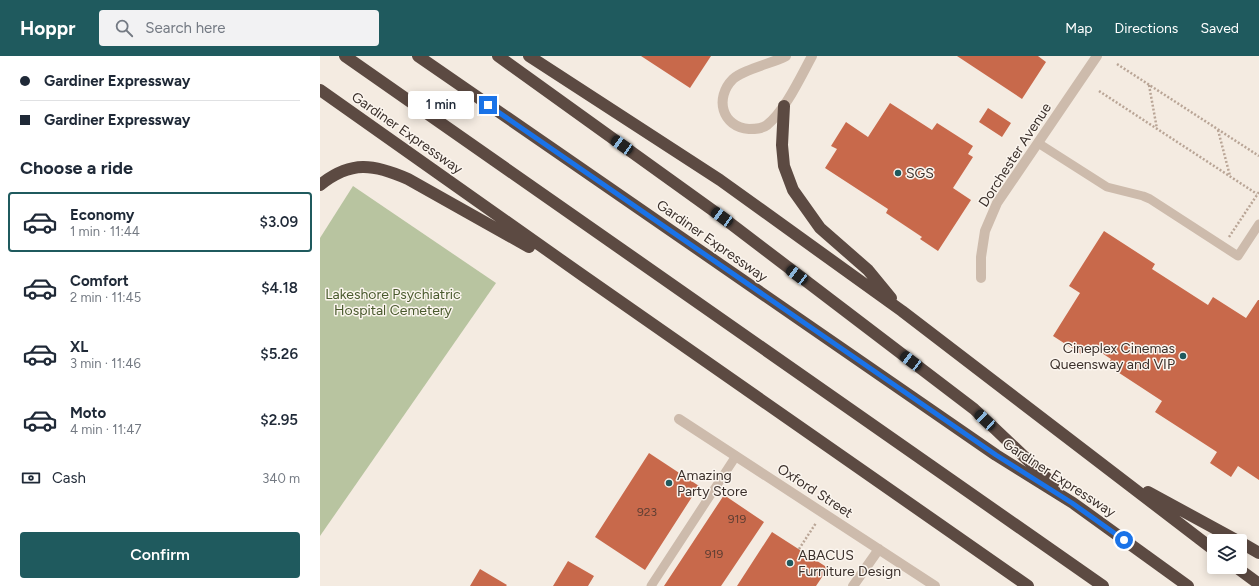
<!DOCTYPE html>
<meta charset="utf-8">
<style>
:root{--surface:#fff;--page:#f2f2f3;--text:#1f2937;--muted:#747a83;--line:#e0e1e3;--accent:#1f5a5e}
body{margin:0;font-family:Figtree,sans-serif;background:var(--page);color:var(--text);height:100vh;display:flex;flex-direction:column;font-size:15px;white-space:nowrap}
*{box-sizing:border-box;margin:0}
p{font-size:13px;color:var(--muted)}
.icon{flex:none;width:22px;height:22px;fill:none;stroke:currentColor;stroke-width:2;stroke-linecap:round;stroke-linejoin:round}
.map{position:relative;flex:1;overflow:hidden}
.panel{display:flex;flex-direction:column;background:var(--surface);width:320px}
.panel>*{flex:none}
.hud{display:grid;align-content:center;height:88px;padding:0 20px;background:var(--surface)}
.controls{position:absolute;left:887px;top:478px;display:grid;gap:8px}
.controls a{display:grid;place-items:center;width:40px;height:40px;border-radius:4px;background:var(--surface);box-shadow:0 2px 10px #0003;font-size:20px}
.end{position:absolute;width:18px;height:18px;margin:-9px;border:5px solid #1a73e8;background:#fff;box-shadow:0 0 0 2px #fff}
.from{border-radius:50%}
.bubble{position:absolute;height:28px;border-radius:4px;background:var(--surface);box-shadow:0 2px 10px #0003;font-size:13px;font-weight:600;line-height:28px;text-align:center}
.car{position:absolute;width:12px;height:24px;margin:-12px -6px;border-radius:5px;box-shadow:0 0 3px 1px #0007;background:linear-gradient(#222 24%,#8ab4d8 0 40%,#222 0 76%,#8ab4d8 0 86%,#222 0)}
.hud b{display:flex;align-items:center;gap:14px;height:38px;font-size:15px}
.hud b+b{border-top:1px solid var(--line)}
.hud i{width:10px;height:10px;background:var(--text)}
ul{padding:0;list-style:none}
li{display:flex;align-items:center;gap:12px;height:60px;margin:0 8px 6px;padding:0 12px;border:2px solid transparent;border-radius:4px}
li div{flex:1}
li b{display:block;font-size:15px}
li em{font-style:normal;font-weight:600}
li.active{border-color:var(--accent)}
li>.icon{width:36px;height:36px;stroke-width:1.5}
h2{padding:0 20px;font-size:18px;line-height:48px}
.pay{display:flex;align-items:center;gap:10px;height:44px;padding:0 20px;font-size:15px}
.pay p{margin-inline-start:auto}
.button{display:flex;gap:8px;margin-top:auto;padding:8px 20px}
.button a{flex:1;height:46px;border-radius:4px;background:var(--accent);color:#fff;font-size:16px;font-weight:600;line-height:46px;text-align:center}
header{display:flex;align-items:center;gap:24px;box-sizing:border-box;height:56px;padding:0 20px;background:var(--accent);color:#fff}
header strong{font-size:19px}
nav{display:flex;gap:22px;margin-inline-start:auto;font-size:14px}
.search{width:280px;height:36px;background:var(--page);display:flex;align-items:center;gap:10px;box-sizing:border-box;padding:0 14px;border-radius:4px;color:var(--muted);font-size:15px}
main{display:flex;flex:1;min-height:0}
.map>svg:first-child{display:block}
</style>
<header>
<strong>Hoppr</strong>
<div class="search"><svg class="icon" aria-label="search" viewBox="0 0 24 24"><circle cx="10" cy="10" r="6"/><path d="M15 15l6 6"/></svg>Search here</div>
<nav><a>Map</a><a>Directions</a><a>Saved</a></nav>
</header>
<main>
<section class="panel">
<div class="hud">
<b><i class="from"></i>Gardiner Expressway</b>
<b><i></i>Gardiner Expressway</b>
</div>
<h2>Choose a ride</h2>
<ul>
<li class="active"><svg class="icon" aria-label="car" viewBox="0 0 24 24"><path d="M5 17H2v-5l4-1 3-4h7l3 4 3 1v5h-3M9 17h6M6 11h13"/><circle cx="7" cy="17" r="2"/><circle cx="17" cy="17" r="2"/></svg><div><b>Economy</b><p>1 min · 11:44</p></div><em>$3.09</em></li>
<li><svg class="icon" aria-label="car" viewBox="0 0 24 24"><path d="M5 17H2v-5l4-1 3-4h7l3 4 3 1v5h-3M9 17h6M6 11h13"/><circle cx="7" cy="17" r="2"/><circle cx="17" cy="17" r="2"/></svg><div><b>Comfort</b><p>2 min · 11:45</p></div><em>$4.18</em></li>
<li><svg class="icon" aria-label="car" viewBox="0 0 24 24"><path d="M5 17H2v-5l4-1 3-4h7l3 4 3 1v5h-3M9 17h6M6 11h13"/><circle cx="7" cy="17" r="2"/><circle cx="17" cy="17" r="2"/></svg><div><b>XL</b><p>3 min · 11:46</p></div><em>$5.26</em></li>
<li><svg class="icon" aria-label="car" viewBox="0 0 24 24"><path d="M5 17H2v-5l4-1 3-4h7l3 4 3 1v5h-3M9 17h6M6 11h13"/><circle cx="7" cy="17" r="2"/><circle cx="17" cy="17" r="2"/></svg><div><b>Moto</b><p>4 min · 11:47</p></div><em>$2.95</em></li>
</ul>
<div class="pay"><svg class="icon" aria-label="cash" viewBox="0 0 24 24"><path d="M3 7h18v10H3z"/><circle cx="12" cy="12" r="2"/></svg>Cash<p>340 m</p></div>
<div class="button"><a>Confirm</a></div>
</section>
<div class="map">
<svg width="939" height="530" viewBox="0 0 939 530">
<rect width="100%" height="100%" fill="#f4ebe1"/>
<path fill="#b8c4a0" d="M 33,130 L 176,227 L 0,480 L 0,182 Z"/>
<path fill="#c8694b" d="M 321,0 L 391,0 L 370,32 Z
M 637,0 L 718,0 L 726,6 L 702,43 Z
M 570,47 L 612,74 L 617,67 L 653,90 L 648,98 L 653,101 L 633,132 L 651,144 L 618,195 L 600,183 L 602,181 L 566,157 L 568,153 L 505,112 L 517,93 L 511,90 L 526,66 L 548,81 Z
M 668,52 L 691,67 L 682,81 L 659,66 Z
M 784,175 L 835,208 L 832,213 L 888,249 L 893,241 L 926,262 L 938,244 L 939,244 L 939,424 L 918,410 L 911,421 L 890,407 L 897,396 L 835,356 L 842,345 L 787,309 L 791,303 L 768,288 L 761,298 L 733,280 L 760,237 L 749,230 Z
M 329,397 L 379,430 L 325,514 L 275,481 Z
M 404,439 L 444,466 L 401,530 L 344,530 Z
M 452,476 L 508,512 L 496,530 L 417,530 Z
M 248,505 L 274,520 L 268,530 L 233,530 Z
M 160,513 L 187,529 L 186,530 L 150,530 Z"/>
<g fill="none" stroke-linecap="round" stroke-linejoin="round">
<path stroke="#b9a596" stroke-width="2.5" stroke-dasharray="2 2" stroke-linecap="butt" d="M 797,8 L 939,100
M 829,29 L 837,73
M 779,35 L 937,138
M 898,74 L 910,120
M 909,181 L 939,136
M 479,493 L 496,467"/>
<path stroke="#cdbbac" stroke-width="9" d="M 718,87 L 787,131 L 823,140 L 830,143 L 918,200 L 939,168
M 331,530 L 416,400"/>
<path stroke="#cdbbac" stroke-width="10" d="M 661,222 L 661,201 L 665,175 L 677,147 L 777,0
M 359,363 L 615,530
M 533,530 L 559,493"/>
<path stroke="#cdbbac" stroke-width="10" d="M 466,0 C 453,7 422,14 413,23 C 394,42 402,71 429,73 C 435,73 442,73 447,69 C 465,55 481,20 492,0"/>
<path stroke="#5c4a42" stroke-width="12" d="M 25,0 L 783,530
M 98,0 L 676,399 L 753,447 L 868,530
M 178,0 L 402,161 L 654,353 L 733,428
M 209,0 L 400,124 L 582,255 L 894,494
M 0,34 L 265,221 L 708,530
M 464,50 L 462,89 L 464,110 L 473,134 L 500,172 L 548,214 L 571,242
M 0,129 C 31,104 54,108 88,123 L 209,191
M 828,436 L 918,485
M 920,486 L 939,497
M 916,511 L 939,528"/>
</g>
<g fill="none" stroke-linecap="round" stroke-linejoin="round">
<path stroke="#1a73e8" stroke-width="5" d="M 168,49 L 676,399 L 752,447 L 804,484"/>
</g>
<g fill="#1f5a5e" stroke="#fbf5ee" stroke-width="1.5">
<circle cx="578" cy="117" r="4"/>
<circle cx="863" cy="300" r="4"/>
<circle cx="349" cy="427" r="4"/>
<circle cx="470" cy="507" r="4"/>
</g>
<g text-anchor="middle" dominant-baseline="central" stroke-width="3" stroke-linejoin="round" paint-order="stroke">
<g font-size="12" fill="#5e3e33">
<text x="327" y="456">923</text>
<text x="417" y="463">919</text>
<text x="394" y="498">919</text>
</g>
<g font-size="14" fill="#3b302b" stroke="#fbf5ee">
<text transform="translate(87 77) rotate(35)">Gardiner Expressway</text>
<text transform="translate(695 99) rotate(-57)">Dorchester Avenue</text>
<text transform="translate(392 185) rotate(35)">Gardiner Expressway</text>
<text transform="translate(739 422) rotate(33)">Gardiner Expressway</text>
<text transform="translate(495 435) rotate(33)">Oxford Street</text>
</g>
<g font-size="14" fill="#3b302b" stroke="#fbf5ee" text-anchor="start">
<text x="586" y="117">SGS</text>
<text x="855" y="292" text-anchor="end">Cineplex Cinemas<tspan x="855" dy="16">Queensway and VIP</tspan></text>
<text x="357" y="419">Amazing<tspan x="357" dy="16">Party Store</tspan></text>
<text x="478" y="499">ABACUS<tspan x="478" dy="16">Furniture Design</tspan></text>
</g>
<g font-size="14" fill="#4a5a2e" stroke="#fbf5ee">
<text x="73" y="238">Lakeshore Psychiatric<tspan x="73" dy="16">Hospital Cemetery</tspan></text>
</g>
</g>
</svg>
<div class="controls">
<a><svg class="icon" aria-label="layers" viewBox="0 0 24 24"><path d="M12 4l9 5-9 5-9-5zM3 14l9 5 9-5"/></svg></a>
</div>
<i class="end from" style="left:804px;top:484px"></i>
<i class="end" style="left:168px;top:49px"></i>
<div class="bubble" style="left:88px;top:35px;width:66px">1 min</div>
<i class="car" style="left:302px;top:89px;rotate:305deg"></i>
<i class="car" style="left:402px;top:161px;rotate:306deg"></i>
<i class="car" style="left:477px;top:219px;rotate:307deg"></i>
<i class="car" style="left:591px;top:305px;rotate:307deg"></i>
<i class="car" style="left:665px;top:364px;rotate:313deg"></i>
</div>
</main>
